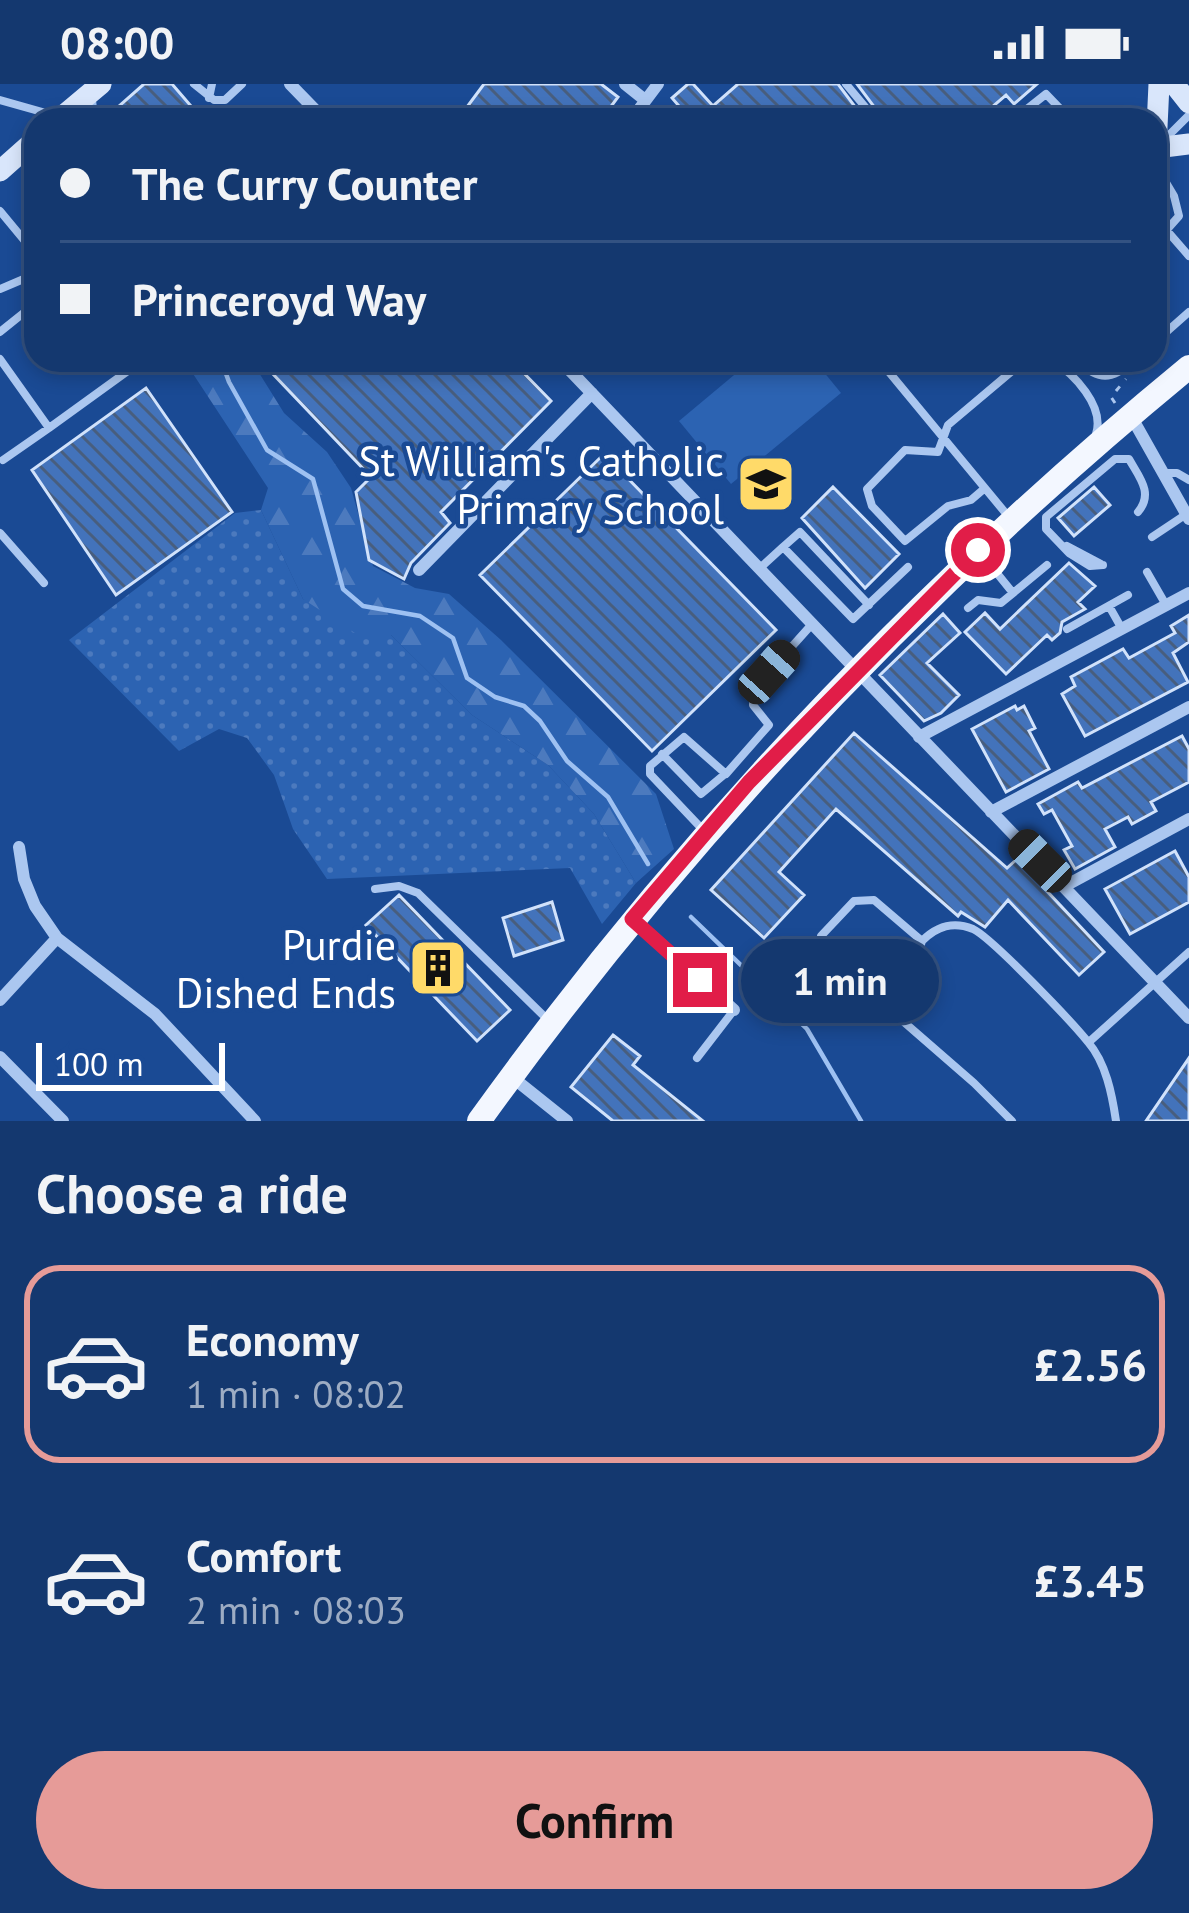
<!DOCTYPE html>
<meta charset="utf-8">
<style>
:root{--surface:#14386f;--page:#1d3f74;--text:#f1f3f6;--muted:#9dacc3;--line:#335282;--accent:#e69b98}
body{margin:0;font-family:"PT Sans",sans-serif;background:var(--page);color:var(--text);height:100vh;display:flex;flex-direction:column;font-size:45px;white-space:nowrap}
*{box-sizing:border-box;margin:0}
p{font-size:39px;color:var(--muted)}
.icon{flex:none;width:66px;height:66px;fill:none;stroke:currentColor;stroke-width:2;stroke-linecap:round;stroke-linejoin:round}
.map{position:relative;height:1037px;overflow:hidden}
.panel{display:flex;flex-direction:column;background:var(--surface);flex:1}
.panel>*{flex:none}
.banner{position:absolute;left:24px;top:24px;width:1143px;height:264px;border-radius:36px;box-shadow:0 6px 18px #0003,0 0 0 3px var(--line);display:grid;align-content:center;height:264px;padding:0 36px;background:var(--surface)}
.scale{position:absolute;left:36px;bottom:30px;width:189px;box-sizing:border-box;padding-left:12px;border:6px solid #fff;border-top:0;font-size:33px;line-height:42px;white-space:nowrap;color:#fff;-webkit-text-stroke:9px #1a4a94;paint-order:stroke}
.end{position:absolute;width:54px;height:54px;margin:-27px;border:15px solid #e11d48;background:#fff;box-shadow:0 0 0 6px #fff}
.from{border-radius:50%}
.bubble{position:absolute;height:84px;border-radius:42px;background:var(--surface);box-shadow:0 6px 18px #0003,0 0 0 3px var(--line);font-size:39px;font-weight:700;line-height:84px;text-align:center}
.car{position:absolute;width:36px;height:72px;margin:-36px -18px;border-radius:15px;box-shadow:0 0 9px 3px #0007;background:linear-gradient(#222 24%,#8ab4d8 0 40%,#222 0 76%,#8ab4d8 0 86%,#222 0)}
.banner b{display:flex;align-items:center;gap:42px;height:114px;font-size:45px}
.banner b+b{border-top:3px solid var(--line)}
.banner i{width:30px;height:30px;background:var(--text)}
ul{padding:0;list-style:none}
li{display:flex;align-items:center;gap:36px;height:198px;margin:0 24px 18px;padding:0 12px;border:6px solid transparent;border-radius:36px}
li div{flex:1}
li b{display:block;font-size:45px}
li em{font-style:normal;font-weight:700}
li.active{border-color:var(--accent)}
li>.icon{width:108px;height:108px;stroke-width:1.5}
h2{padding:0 36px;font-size:54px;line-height:144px}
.button{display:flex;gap:24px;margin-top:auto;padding:24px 36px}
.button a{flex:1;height:138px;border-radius:72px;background:var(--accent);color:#111;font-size:48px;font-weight:700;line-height:138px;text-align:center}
.status{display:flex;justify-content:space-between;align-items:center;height:84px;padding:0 60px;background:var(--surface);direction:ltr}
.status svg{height:33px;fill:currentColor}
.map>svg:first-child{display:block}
</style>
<div class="status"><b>08:00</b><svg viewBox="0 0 49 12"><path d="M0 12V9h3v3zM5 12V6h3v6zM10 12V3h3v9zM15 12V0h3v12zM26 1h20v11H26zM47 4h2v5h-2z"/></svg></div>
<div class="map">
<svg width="1189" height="1037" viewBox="0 0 1189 1037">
<defs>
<pattern id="grass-dots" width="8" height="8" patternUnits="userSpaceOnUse" patternTransform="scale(3)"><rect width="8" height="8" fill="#2c63b2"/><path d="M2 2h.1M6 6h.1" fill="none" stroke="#4c7abe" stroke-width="1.8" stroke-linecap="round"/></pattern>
<pattern id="forest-firs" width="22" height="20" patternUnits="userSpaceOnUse" patternTransform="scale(3)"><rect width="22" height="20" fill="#2c63b2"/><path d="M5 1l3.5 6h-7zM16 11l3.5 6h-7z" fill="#4c7abe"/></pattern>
<pattern id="building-back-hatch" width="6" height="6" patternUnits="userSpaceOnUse" patternTransform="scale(3)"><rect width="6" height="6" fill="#4373bb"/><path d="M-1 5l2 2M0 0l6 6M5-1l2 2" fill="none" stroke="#485e7e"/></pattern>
</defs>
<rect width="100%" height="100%" fill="#1a4a94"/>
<path fill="url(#grass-dots)" d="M 261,426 L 303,515 L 391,551 L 472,631 L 548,681 L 594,730 L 636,799 L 602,840 L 570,784 L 327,795 L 293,745 L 274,691 L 247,654 L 219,645 L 179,667 L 69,556 L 235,429 Z"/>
<path fill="url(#forest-firs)" d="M 184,276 L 251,276 L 284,329 L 327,368 L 351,404 L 373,482 L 415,504 L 449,510 L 501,556 L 656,710 L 674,765 L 636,799 L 594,730 L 548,681 L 472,631 L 391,551 L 361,553 L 303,515 L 261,426 L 268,404 Z"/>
<path fill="#2c63b2" d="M 752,276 L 814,276 L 841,309 L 731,400 L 679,337 Z"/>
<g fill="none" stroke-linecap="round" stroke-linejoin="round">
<path stroke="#9ec1f2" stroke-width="4.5" d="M 94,18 L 96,36
M 221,276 L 229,298 L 267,366 L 313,395 L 343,505 L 363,522 L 420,532 L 453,554 L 467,594 L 495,613 L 524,622 L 540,637 L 567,677 L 608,713 L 648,780
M 691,833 L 807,945 L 861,1037"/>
</g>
<path fill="url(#building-back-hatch)" stroke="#d1e2fb" stroke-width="3" d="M 144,0 L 172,0 L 203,36 L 132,36 L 119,22 Z
M 484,0 L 601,0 L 618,13 L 601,36 L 476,36 L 464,27 Z
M 688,0 L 693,0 L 713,22 L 738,0 L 838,0 L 865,36 L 691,36 L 672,14 Z
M 857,0 L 1037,0 L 1014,20 L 1006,11 L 977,36 L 884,36 Z
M 286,276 L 511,276 L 551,317 L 441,428 L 450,439 L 411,479 L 404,495 L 369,476 L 356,408 L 371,393 L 272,289 Z
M 146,304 L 232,428 L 116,511 L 32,386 Z
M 604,370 L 776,546 L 652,667 L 480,491 Z
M 833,403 L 899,470 L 865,504 L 802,434 Z
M 1094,403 L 1110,421 L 1074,452 L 1058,434 Z
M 1069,479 L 1095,502 L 1078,518 L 1085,525 L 1062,538 L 1060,549 L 1052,556 L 1047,551 L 1006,590 L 965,548 L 985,529 L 1000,545 Z
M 943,530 L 960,549 L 927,579 L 959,611 L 941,629 L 924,637 L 880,591 Z
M 1189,531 L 1189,558 L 1173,569 L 1188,598 L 1085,652 L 1062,610 L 1075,602 L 1071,593 L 1123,565 L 1129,574 L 1175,549 L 1171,542 Z
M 1015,622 L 1017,626 L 1024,622 L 1035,644 L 1029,647 L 1049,685 L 1006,708 L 972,645 Z
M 854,649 L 1007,784 L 1017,775 L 1104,868 L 1079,891 L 1008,816 L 985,843 L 961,828 L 958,832 L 836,725 L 779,788 L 804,811 L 764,854 L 711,806 Z
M 1182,652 L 1189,665 L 1189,698 L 1151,718 L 1156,727 L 1132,740 L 1128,733 L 1105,745 L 1115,763 L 1075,785 L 1064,766 L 1072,762 L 1052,726 L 1044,730 L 1038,720 L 1078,698 L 1082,704 Z
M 1175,767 L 1189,793 L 1189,818 L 1130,850 L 1105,805 Z
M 399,811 L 510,926 L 477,957 L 366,841 Z
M 552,818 L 563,856 L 514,872 L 503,834 Z
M 613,951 L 640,972 L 633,981 L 703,1037 L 613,1037 L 571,1003 Z
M 1189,974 L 1189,1037 L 1146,1037 Z"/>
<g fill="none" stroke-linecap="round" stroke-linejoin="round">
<path stroke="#abc7f0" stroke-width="3" stroke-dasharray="6 9" stroke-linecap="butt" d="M 1115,319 L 1111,313 L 1126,295"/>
<path stroke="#abc7f0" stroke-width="8" d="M 194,0 L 214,16 L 225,16 L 242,0
M 846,0 L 876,36
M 209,14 L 212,0
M 0,16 L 60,33
M 1013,36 L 1046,10 L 1071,36
M 1160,60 L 1189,31
M 1155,80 L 1174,112 L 1179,132 L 1155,159
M 0,127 L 29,162 L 34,184 L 26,194 L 0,205
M 1155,133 L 1189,172
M 0,248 L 36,219
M 1155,258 L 1189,228
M 0,275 L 49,344 L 143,276
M 879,276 L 1008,432
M 1052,276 C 1074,290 1105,322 1096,350
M 1076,276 C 1099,297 1111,297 1135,276
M 3,376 L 49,344
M 1164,389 L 1177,389 L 1189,396
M 985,404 L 971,416 L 948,422 L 905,457 L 872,422 L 867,405 L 905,366 L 938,368 L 948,341 L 1025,276
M 0,449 L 44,499
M 1152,453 L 1185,431
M 1067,462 L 1101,480
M 783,463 L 800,448 L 869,521
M 983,472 L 1013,509
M 1103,481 L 1090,482 L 1069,469 L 1046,445 L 1046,433 L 1115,375 L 1129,375 C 1139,393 1154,409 1138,428
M 760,484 L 783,463 L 853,535 L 908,483
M 1147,488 L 1166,521
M 1109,522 L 1122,545
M 968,524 L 978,516 L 1001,519 L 1047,481
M 1067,545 L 1128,511
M 662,670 L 701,710 L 725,690
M 704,747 L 650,690 L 650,682 L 684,653 L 726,690 L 769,641 L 753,621 L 754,605 L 813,539
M 375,805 L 399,802 L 418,809 L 550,938
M 886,924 L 912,889 L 922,857
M 1089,958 L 1189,868
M 697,974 L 734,926
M 1012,1037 L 974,999 L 828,872 L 821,852 L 854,817 L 874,816 L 922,857 C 937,842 953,837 973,845 C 992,854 1072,938 1088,958 C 1106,979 1112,1010 1116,1037"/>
<path stroke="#abc7f0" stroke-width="12" d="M 290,0 L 325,36
M 625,0 L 645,16
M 631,36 L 658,0
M 560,276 L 1189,934
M 1131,332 L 1189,435
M 419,486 L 592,309
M 919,653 L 1189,509
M 991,728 L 1189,623
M 19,763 L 24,795 L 35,822 L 57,854 L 155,930 L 255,1037
M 1065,802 L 1189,735
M 633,835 L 734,926
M 0,916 L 57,854
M 0,973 L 63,1037
M 512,993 L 567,1037"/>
<path stroke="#d9e6fb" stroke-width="21" d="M 1159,0 L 1156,64 L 1189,60
M 1174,0 L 1189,19
M 58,36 L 101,0
M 0,87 L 36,55"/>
<path stroke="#f3f7ff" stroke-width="24" d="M 479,1037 C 682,755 920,504 1189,283"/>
</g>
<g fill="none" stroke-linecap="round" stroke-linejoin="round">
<path stroke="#e11d48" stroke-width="15" d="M 700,896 L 632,835 L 749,698 L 978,466"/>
</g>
<defs>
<symbol id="school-square" viewBox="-11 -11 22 22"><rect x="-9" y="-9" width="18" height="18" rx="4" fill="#ffda69" stroke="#1a4a94"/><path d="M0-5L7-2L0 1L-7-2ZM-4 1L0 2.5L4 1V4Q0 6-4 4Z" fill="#111"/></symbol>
<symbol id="building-square" viewBox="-11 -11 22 22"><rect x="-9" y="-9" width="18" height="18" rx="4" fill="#ffda69" stroke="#1a4a94"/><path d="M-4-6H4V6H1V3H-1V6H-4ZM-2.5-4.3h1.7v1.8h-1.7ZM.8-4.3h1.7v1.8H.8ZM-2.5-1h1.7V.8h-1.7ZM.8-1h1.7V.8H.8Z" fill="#111"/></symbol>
</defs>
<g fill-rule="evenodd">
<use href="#school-square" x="733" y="367" width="66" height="66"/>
<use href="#building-square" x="405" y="851" width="66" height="66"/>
</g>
<g text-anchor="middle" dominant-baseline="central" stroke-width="9" stroke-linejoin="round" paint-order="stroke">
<g font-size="42" fill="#fff" stroke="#1a4a94" text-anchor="end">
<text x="724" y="376">St William's Catholic<tspan x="724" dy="48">Primary School</tspan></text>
<text x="396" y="860">Purdie<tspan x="396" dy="48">Dished Ends</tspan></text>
</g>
</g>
</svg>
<div class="scale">100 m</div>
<i class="end from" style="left:978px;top:466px"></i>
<i class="end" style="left:700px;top:896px"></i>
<div class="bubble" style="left:741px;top:855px;width:198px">1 min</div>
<i class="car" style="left:769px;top:588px;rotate:42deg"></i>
<i class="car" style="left:1040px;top:777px;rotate:315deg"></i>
<div class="banner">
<b><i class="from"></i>The Curry Counter</b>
<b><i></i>Princeroyd Way</b>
</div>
</div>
<section class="panel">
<h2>Choose a ride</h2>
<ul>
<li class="active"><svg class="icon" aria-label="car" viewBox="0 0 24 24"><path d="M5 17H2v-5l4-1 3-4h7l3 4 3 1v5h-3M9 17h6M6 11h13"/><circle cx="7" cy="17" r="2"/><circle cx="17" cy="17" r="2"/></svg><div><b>Economy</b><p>1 min · 08:02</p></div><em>£2.56</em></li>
<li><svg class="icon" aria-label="car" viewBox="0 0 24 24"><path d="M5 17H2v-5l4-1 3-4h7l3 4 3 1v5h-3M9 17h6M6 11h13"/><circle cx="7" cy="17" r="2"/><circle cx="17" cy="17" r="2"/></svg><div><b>Comfort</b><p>2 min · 08:03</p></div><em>£3.45</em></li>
</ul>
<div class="button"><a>Confirm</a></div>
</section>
